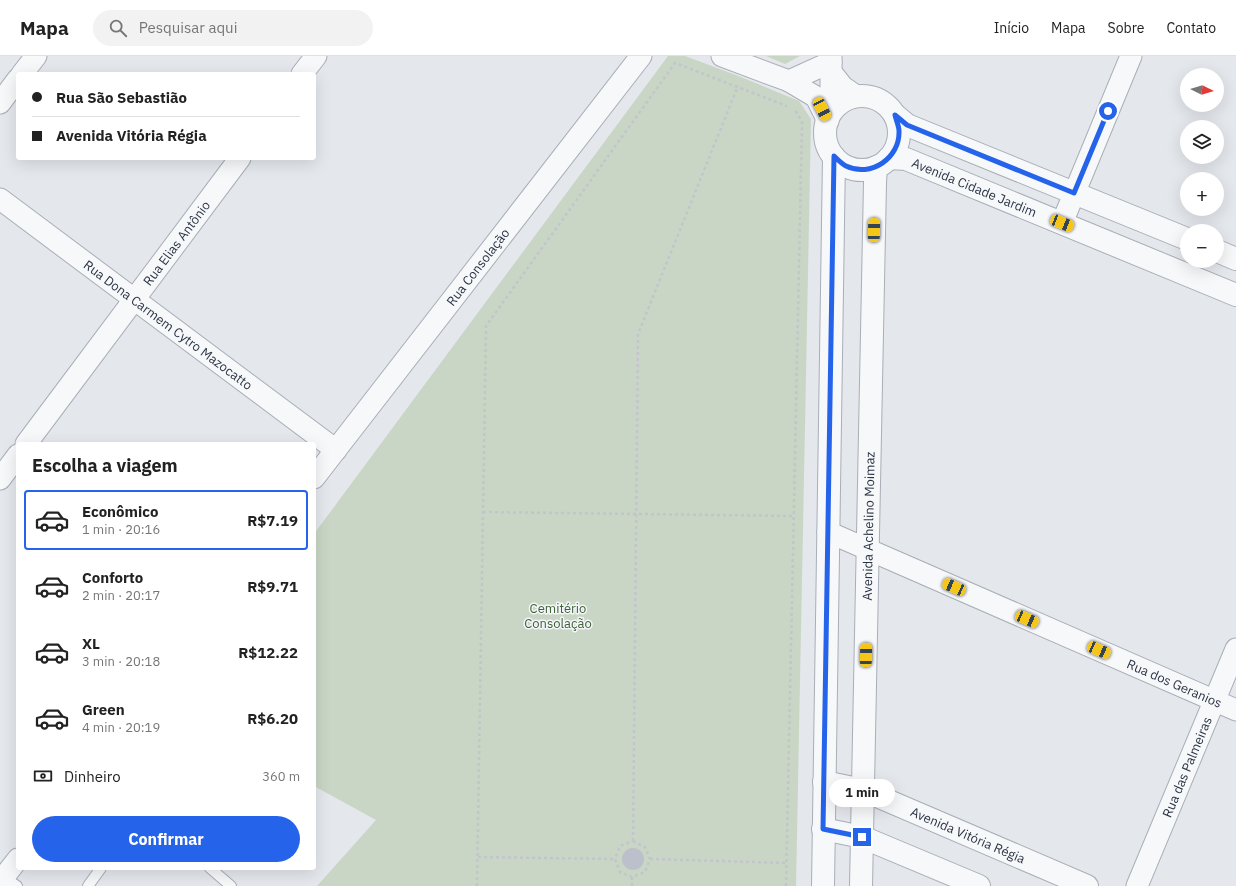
<!DOCTYPE html>
<html lang="pt">
<meta charset="utf-8">
<style>
:root{--surface:#fff;--page:#f2f2f2;--text:#222;--muted:#767676;--line:#e0e0e0;--accent:#2563eb}
body{margin:0;font-family:"IBM Plex Sans",sans-serif;background:var(--page);color:var(--text);height:100vh;display:flex;flex-direction:column;font-size:15px;white-space:nowrap}
*{box-sizing:border-box;margin:0}
p{font-size:13px;color:var(--muted)}
.icon{flex:none;width:22px;height:22px;fill:none;stroke:currentColor;stroke-width:2;stroke-linecap:round;stroke-linejoin:round}
.map{position:relative;flex:1;overflow:hidden}
.details{position:absolute;left:16px;top:386px;width:300px;height:428px;display:flex;flex-direction:column;background:var(--surface);border-radius:4px;box-shadow:0 4px 16px #0002}
.details>*{flex:none}
.hud{position:absolute;left:16px;top:16px;width:300px;height:88px;border-radius:4px;box-shadow:0 4px 16px #0002;display:grid;align-content:center;height:88px;padding:0 16px;background:var(--surface)}
.needle{width:26px;rotate:95deg}
.buttons{position:absolute;left:1180px;top:12px;display:grid;gap:8px}
.buttons a{display:grid;place-items:center;width:44px;height:44px;border-radius:50%;background:var(--surface);box-shadow:0 4px 16px #0002;font-size:20px}
.end{position:absolute;width:18px;height:18px;margin:-9px;border:5px solid #2563eb;background:#fff;box-shadow:0 0 0 2px #fff}
.from{border-radius:50%}
.bubble{position:absolute;height:28px;border-radius:14px;background:var(--surface);box-shadow:0 4px 16px #0002;font-size:13px;font-weight:700;line-height:28px;text-align:center}
.car{position:absolute;width:12px;height:24px;margin:-12px -6px;border-radius:5px;box-shadow:0 0 3px 1px #0007;background:linear-gradient(#f5c518 24%,#345 0 40%,#f5c518 0 76%,#345 0 86%,#f5c518 0)}
.hud b{display:flex;align-items:center;gap:14px;height:38px;font-size:15px}
.hud b+b{border-top:1px solid var(--line)}
.hud i{width:10px;height:10px;background:var(--text)}
ul{padding:0;list-style:none}
li{display:flex;align-items:center;gap:12px;height:60px;margin:0 8px 6px;padding:0 8px;border:2px solid transparent;border-radius:4px}
li div{flex:1}
li b{display:block;font-size:15px}
li em{font-style:normal;font-weight:700}
li.active{border-color:var(--accent)}
li>.icon{width:36px;height:36px;stroke-width:1.5}
h2{padding:0 16px;font-size:18px;line-height:48px}
.pay{display:flex;align-items:center;gap:10px;height:44px;padding:0 16px;font-size:15px}
.pay p{margin-inline-start:auto}
.button{display:flex;gap:8px;margin-top:auto;padding:8px 16px}
.button a{flex:1;height:46px;border-radius:24px;background:var(--accent);color:#fff;font-size:16px;font-weight:700;line-height:46px;text-align:center}
header{display:flex;align-items:center;gap:24px;box-sizing:border-box;height:56px;padding:0 20px;background:var(--surface);border-bottom:1px solid var(--line)}
header strong{font-size:19px}
nav{display:flex;gap:22px;margin-inline-start:auto;font-size:14px}
.search{width:280px;height:36px;background:var(--page);display:flex;align-items:center;gap:10px;box-sizing:border-box;padding:0 14px;border-radius:22px;color:var(--muted);font-size:15px}
.map>svg:first-child{display:block}
</style>
<header>
<strong>Mapa</strong>
<div class="search"><svg class="icon" aria-label="search" viewBox="0 0 24 24"><circle cx="10" cy="10" r="6"/><path d="M15 15l6 6"/></svg>Pesquisar aqui</div>
<nav><a>Início</a><a>Mapa</a><a>Sobre</a><a>Contato</a></nav>
</header>
<div class="map">
<svg width="1236" height="830" viewBox="0 0 1236 830">
<rect width="100%" height="100%" fill="#e4e7ec"/>
<path fill="#c9d6c5" d="M 668,0 L 685,0 L 741,21 L 799,45 L 811,63 L 796,830 L 317,830 L 376,764 L 314,730 L 314,478 Z
M 766,0 L 800,0 L 785,8 Z"/>
<path fill="#bbc0ca" d="M622 803a11 11 0 1 1 22 0a11 11 0 1 1-22 0Z"/>
<g fill="none" stroke-linecap="round" stroke-linejoin="round">
<defs>
<path id="service" d="M 210,812 L 231,830
M 4,821 L 17,830
M 88,830 L 101,812"/>
<g id="minor">
<path d="M 722,0 L 789,25 L 816,41 L 828,65"/>
<path d="M 831,0 L 831,57"/>
<path d="M 831,16 L 843,31 L 856,40"/>
<path d="M 22,18 L 36,0"/>
<path d="M 302,18 L 316,0"/>
<path d="M 789,25 L 831,6"/>
<path d="M 0,47 L 18,23"/>
<path id="s1" d="M 0,143 L 336,394"/>
<path d="M 1062,167 L 1131,0"/>
<path id="s2" d="M 26,388 L 240,102"/>
<path id="s3" d="M 314,422 L 641,0"/>
<path d="M 0,423 L 18,399"/>
<path id="s4" d="M 828,476 L 1236,654"/>
<path d="M 0,826 L 18,803"/>
<path id="s5" d="M 1137,830 L 1236,593"/>
</g>
<g id="tertiary">
<circle cx="862" cy="77" r="37"/>
<path d="M 895,59 L 907,69 L 1187,183"/>
<path id="s6" d="M 889,102 L 906,103 L 1236,239"/>
<path d="M 1217,195 L 1236,203"/>
<path id="s7" d="M 824,726 L 863,734 L 1087,830"/>
<path d="M 823,773 L 862,781 L 979,830"/>
<path d="M 823,830 L 834,101"/>
<path id="s8" d="M 861,830 L 875,126 L 876,111"/>
</g>
</defs>
<use href="#service" stroke="#a9aeb7" stroke-width="12"/>
<use href="#minor" stroke="#a9aeb7" stroke-width="23"/>
<use href="#tertiary" stroke="#a9aeb7" stroke-width="24"/>
<path stroke="#c2c5cb" stroke-width="2.5" stroke-dasharray="3 3" stroke-linecap="butt" d="M 483,456 L 794,460
M 633,785 L 638,278 L 738,30
M 633,785 L 645,791 L 650,803 L 645,816 L 632,821 L 620,816 L 615,803 L 620,790 Z
M 478,801 L 615,803
M 650,803 L 787,807
M 477,830 L 486,270 L 675,7 L 787,50
M 632,830 L 632,821
M 786,830 L 802,66 L 795,54"/>
<use href="#service" stroke="#f7f8fa" stroke-width="10"/>
<use href="#minor" stroke="#f7f8fa" stroke-width="21"/>
<use href="#tertiary" stroke="#f7f8fa" stroke-width="22"/>
</g>
<g fill="none" stroke-linecap="round" stroke-linejoin="round">
<path stroke="#2563eb" stroke-width="5" d="M 862,781 L 823,773 L 834,100 C 838,104 842,108 846,110 C 871,122 900,102 899,75 C 899,70 896,64 895,59 L 907,69 L 1074,137 L 1108,55"/>
</g>
<g text-anchor="middle" dominant-baseline="central" stroke-width="3" stroke-linejoin="round" paint-order="stroke">
<g font-size="13" fill="#2b3445" stroke="#f4f6f9">
<text stroke="none"><textPath href="#s6" startOffset="91">Avenida Cidade Jardim</textPath></text>
<text stroke="none"><textPath href="#s2" startOffset="251">Rua Elias Antônio</textPath></text>
<text stroke="none"><textPath href="#s3" startOffset="267">Rua Consolação</textPath></text>
<text stroke="none"><textPath href="#s1" startOffset="210">Rua Dona Carmem Cytro Mazocatto</textPath></text>
<text stroke="none"><textPath href="#s8" startOffset="360">Avenida Achelino Moimaz</textPath></text>
<text stroke="none"><textPath href="#s4" startOffset="378">Rua dos Geranios</textPath></text>
<text stroke="none"><textPath href="#s5" startOffset="129">Rua das Palmeiras</textPath></text>
<text stroke="none"><textPath href="#s7" startOffset="154">Avenida Vitória Régia</textPath></text>
</g>
<g font-size="13" fill="#3f6138" stroke="#f4f6f9">
<text x="558" y="552">Cemitério<tspan x="558" dy="15">Consolação</tspan></text>
</g>
</g>
</svg>
<div class="buttons">
<a><svg class="needle" viewBox="-14 -14 28 28"><path d="M0-13l5 13h-10z" fill="#e53935"/><path d="M0 13l5-13h-10z" fill="#767676"/></svg></a>
<a><svg class="icon" aria-label="layers" viewBox="0 0 24 24"><path d="M12 4l9 5-9 5-9-5zM3 14l9 5 9-5"/></svg></a>
<a>+</a>
<a>−</a>
</div>
<i class="end from" style="left:1108px;top:55px"></i>
<i class="end" style="left:862px;top:781px"></i>
<div class="bubble" style="left:829px;top:723px;width:66px">1 min</div>
<i class="car" style="left:822px;top:53px;rotate:153deg"></i>
<i class="car" style="left:1062px;top:167px;rotate:112deg"></i>
<i class="car" style="left:874px;top:174px;rotate:1deg"></i>
<i class="car" style="left:954px;top:531px;rotate:294deg"></i>
<i class="car" style="left:1027px;top:563px;rotate:113deg"></i>
<i class="car" style="left:1099px;top:594px;rotate:114deg"></i>
<i class="car" style="left:866px;top:599px;rotate:1deg"></i>
<div class="hud">
<b><i class="from"></i>Rua São Sebastião</b>
<b><i></i>Avenida Vitória Régia</b>
</div>
<section class="details">
<h2>Escolha a viagem</h2>
<ul>
<li class="active"><svg class="icon" aria-label="car" viewBox="0 0 24 24"><path d="M5 17H2v-5l4-1 3-4h7l3 4 3 1v5h-3M9 17h6M6 11h13"/><circle cx="7" cy="17" r="2"/><circle cx="17" cy="17" r="2"/></svg><div><b>Econômico</b><p>1 min · 20:16</p></div><em>R$7.19</em></li>
<li><svg class="icon" aria-label="car" viewBox="0 0 24 24"><path d="M5 17H2v-5l4-1 3-4h7l3 4 3 1v5h-3M9 17h6M6 11h13"/><circle cx="7" cy="17" r="2"/><circle cx="17" cy="17" r="2"/></svg><div><b>Conforto</b><p>2 min · 20:17</p></div><em>R$9.71</em></li>
<li><svg class="icon" aria-label="car" viewBox="0 0 24 24"><path d="M5 17H2v-5l4-1 3-4h7l3 4 3 1v5h-3M9 17h6M6 11h13"/><circle cx="7" cy="17" r="2"/><circle cx="17" cy="17" r="2"/></svg><div><b>XL</b><p>3 min · 20:18</p></div><em>R$12.22</em></li>
<li><svg class="icon" aria-label="car" viewBox="0 0 24 24"><path d="M5 17H2v-5l4-1 3-4h7l3 4 3 1v5h-3M9 17h6M6 11h13"/><circle cx="7" cy="17" r="2"/><circle cx="17" cy="17" r="2"/></svg><div><b>Green</b><p>4 min · 20:19</p></div><em>R$6.20</em></li>
</ul>
<div class="pay"><svg class="icon" aria-label="cash" viewBox="0 0 24 24"><path d="M3 7h18v10H3z"/><circle cx="12" cy="12" r="2"/></svg>Dinheiro<p>360 m</p></div>
<div class="button"><a>Confirmar</a></div>
</section>
</div>
